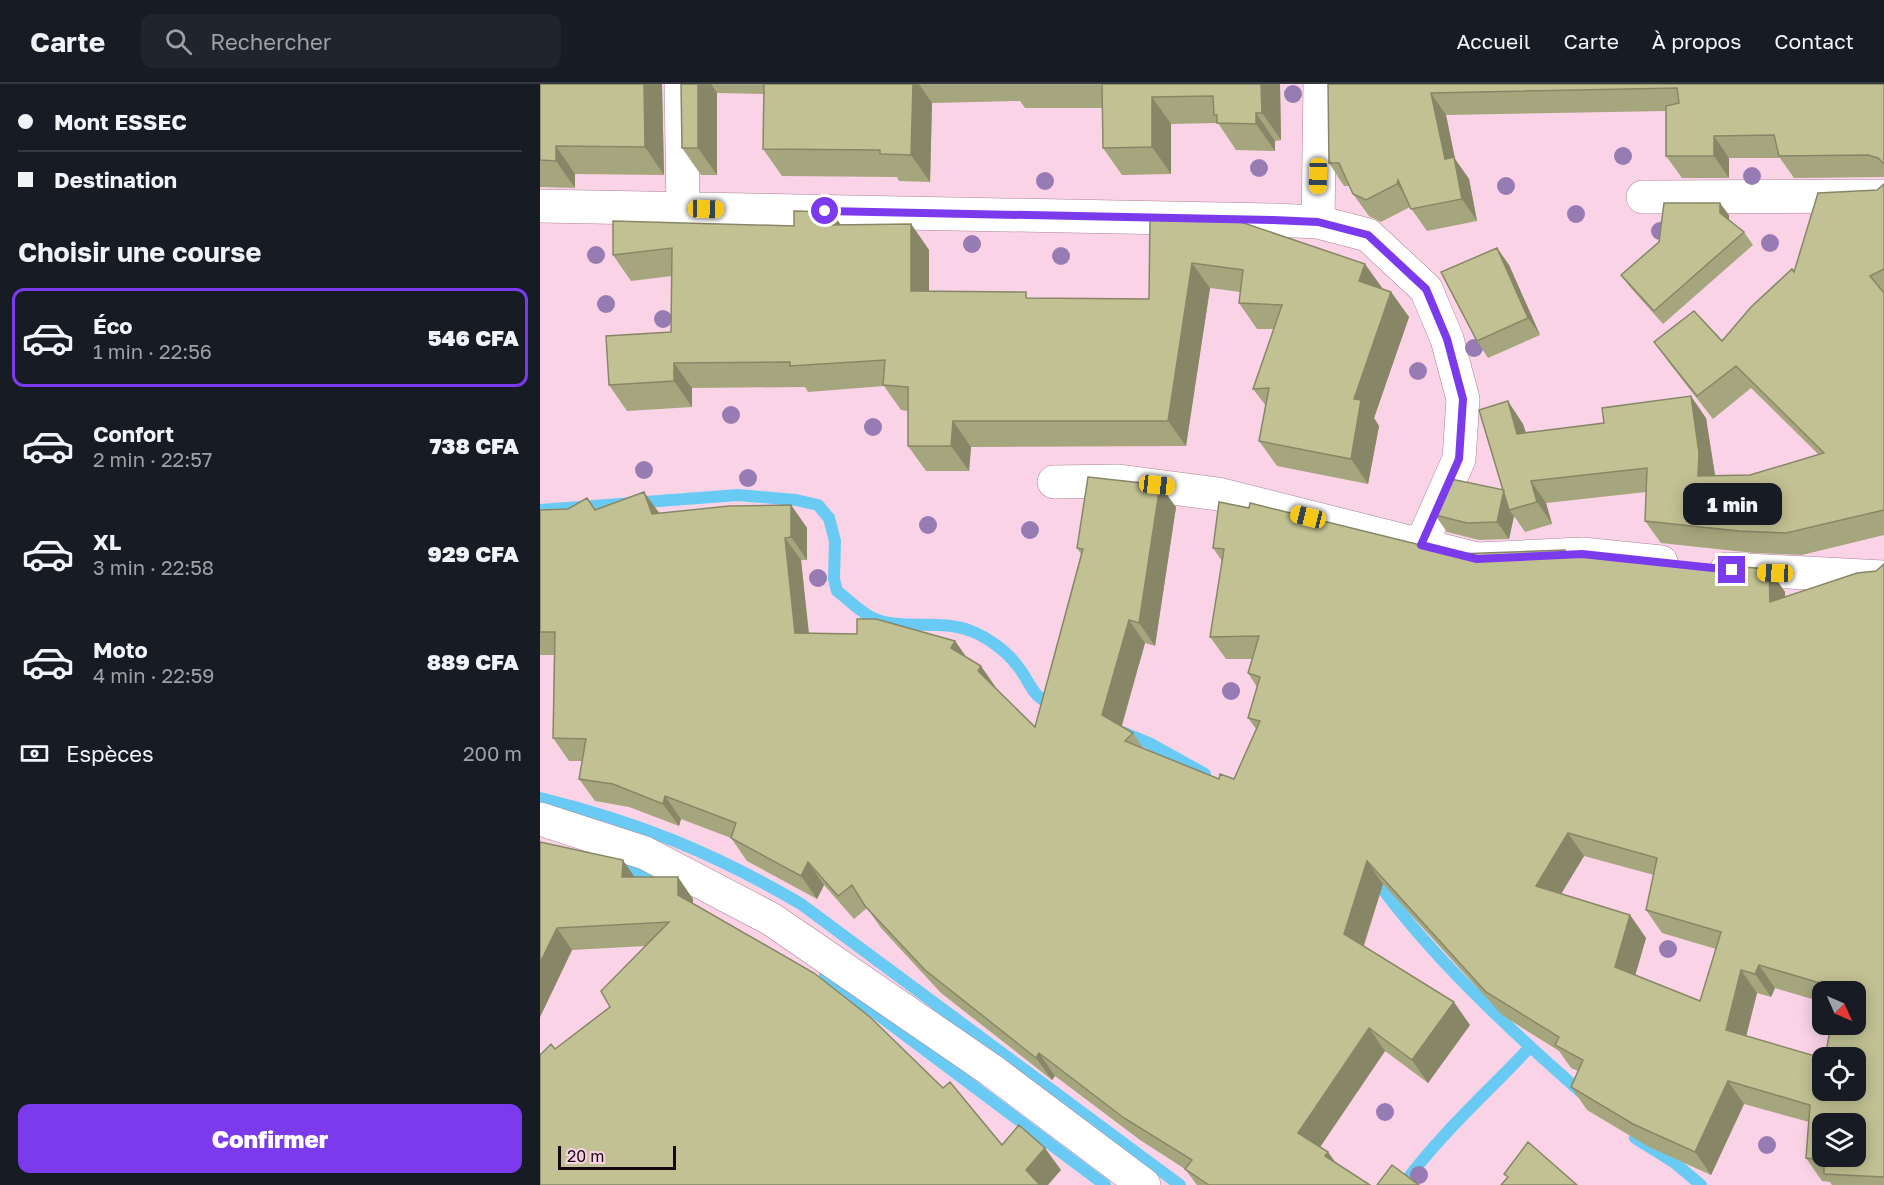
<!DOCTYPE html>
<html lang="fr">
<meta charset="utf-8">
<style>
:root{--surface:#171b24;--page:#20242c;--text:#f1f3f6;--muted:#9ea1a6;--line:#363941;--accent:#7c3aed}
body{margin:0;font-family:"Golos Text",sans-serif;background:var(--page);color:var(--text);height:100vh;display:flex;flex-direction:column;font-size:22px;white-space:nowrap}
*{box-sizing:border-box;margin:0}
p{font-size:20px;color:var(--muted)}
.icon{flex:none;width:33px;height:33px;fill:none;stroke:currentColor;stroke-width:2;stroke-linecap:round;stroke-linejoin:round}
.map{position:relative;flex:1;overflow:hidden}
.panel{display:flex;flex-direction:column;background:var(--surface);width:540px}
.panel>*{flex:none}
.banner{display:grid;align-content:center;height:132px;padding:0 18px;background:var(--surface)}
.needle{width:39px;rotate:135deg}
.buttons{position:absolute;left:1272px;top:897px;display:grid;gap:12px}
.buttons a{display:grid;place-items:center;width:54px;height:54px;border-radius:12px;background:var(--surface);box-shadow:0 3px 15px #0003;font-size:30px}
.scale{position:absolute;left:18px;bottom:15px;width:118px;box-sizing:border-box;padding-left:6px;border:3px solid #16070f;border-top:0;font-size:16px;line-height:21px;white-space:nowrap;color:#16070f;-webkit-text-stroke:4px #fad3e6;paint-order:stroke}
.end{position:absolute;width:27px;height:27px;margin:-14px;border:8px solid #7c3aed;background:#fff;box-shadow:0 0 0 3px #fff}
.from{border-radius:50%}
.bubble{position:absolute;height:42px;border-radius:12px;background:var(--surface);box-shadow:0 3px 15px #0003;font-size:20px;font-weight:800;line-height:42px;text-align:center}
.car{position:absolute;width:18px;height:36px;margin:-18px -9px;border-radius:8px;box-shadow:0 0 4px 2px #0007;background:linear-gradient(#f5c518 24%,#345 0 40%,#f5c518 0 76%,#345 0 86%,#f5c518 0)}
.banner b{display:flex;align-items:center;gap:21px;height:57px;font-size:22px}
.banner b+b{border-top:2px solid var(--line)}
.banner i{width:15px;height:15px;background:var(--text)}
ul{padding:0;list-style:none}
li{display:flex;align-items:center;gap:18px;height:99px;margin:0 12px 9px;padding:0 6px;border:3px solid transparent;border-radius:12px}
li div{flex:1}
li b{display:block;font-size:22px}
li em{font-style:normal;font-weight:800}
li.active{border-color:var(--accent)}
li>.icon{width:54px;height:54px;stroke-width:1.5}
h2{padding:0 18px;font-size:27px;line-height:72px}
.pay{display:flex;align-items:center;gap:15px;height:66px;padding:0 18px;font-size:22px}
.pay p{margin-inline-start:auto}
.cta{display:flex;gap:12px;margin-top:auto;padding:12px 18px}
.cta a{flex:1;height:69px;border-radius:12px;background:var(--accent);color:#fff;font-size:24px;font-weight:800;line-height:69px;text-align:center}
header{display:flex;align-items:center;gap:36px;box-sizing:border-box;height:84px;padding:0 30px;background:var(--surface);border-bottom:2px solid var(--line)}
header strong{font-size:28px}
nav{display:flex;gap:33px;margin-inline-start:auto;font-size:21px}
.search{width:420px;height:54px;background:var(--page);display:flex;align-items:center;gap:15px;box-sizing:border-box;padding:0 21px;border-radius:12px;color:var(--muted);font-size:22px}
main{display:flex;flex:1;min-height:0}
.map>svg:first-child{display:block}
</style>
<header>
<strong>Carte</strong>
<div class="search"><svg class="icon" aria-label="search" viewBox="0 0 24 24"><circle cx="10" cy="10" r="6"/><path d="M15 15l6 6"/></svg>Rechercher</div>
<nav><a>Accueil</a><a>Carte</a><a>À propos</a><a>Contact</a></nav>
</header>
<main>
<section class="panel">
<div class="banner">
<b><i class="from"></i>Mont ESSEC</b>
<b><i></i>Destination</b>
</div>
<h2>Choisir une course</h2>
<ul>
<li class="active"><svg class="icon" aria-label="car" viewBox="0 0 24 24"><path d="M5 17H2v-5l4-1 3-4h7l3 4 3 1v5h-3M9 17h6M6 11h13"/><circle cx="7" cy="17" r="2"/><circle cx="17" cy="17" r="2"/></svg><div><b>Éco</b><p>1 min · 22:56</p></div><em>546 CFA</em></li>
<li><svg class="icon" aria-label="car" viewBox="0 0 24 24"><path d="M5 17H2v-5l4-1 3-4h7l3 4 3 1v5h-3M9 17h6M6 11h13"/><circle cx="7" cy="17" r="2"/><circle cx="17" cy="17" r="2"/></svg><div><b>Confort</b><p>2 min · 22:57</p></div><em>738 CFA</em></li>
<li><svg class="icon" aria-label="car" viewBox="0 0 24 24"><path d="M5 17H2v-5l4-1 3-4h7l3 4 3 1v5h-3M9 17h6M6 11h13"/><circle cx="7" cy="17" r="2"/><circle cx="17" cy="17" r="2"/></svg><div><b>XL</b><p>3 min · 22:58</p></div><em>929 CFA</em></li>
<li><svg class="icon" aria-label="car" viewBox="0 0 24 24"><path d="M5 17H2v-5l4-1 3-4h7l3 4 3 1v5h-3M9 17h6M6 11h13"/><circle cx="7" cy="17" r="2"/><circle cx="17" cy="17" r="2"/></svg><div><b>Moto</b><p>4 min · 22:59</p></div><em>889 CFA</em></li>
</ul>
<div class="pay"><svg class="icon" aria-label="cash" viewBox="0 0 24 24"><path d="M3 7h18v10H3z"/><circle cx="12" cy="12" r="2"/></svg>Espèces<p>200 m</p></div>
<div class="cta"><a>Confirmer</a></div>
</section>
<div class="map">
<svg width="1344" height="1101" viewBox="0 0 1344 1101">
<rect width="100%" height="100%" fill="#fad3e6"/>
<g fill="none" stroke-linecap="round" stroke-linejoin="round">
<path stroke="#69cbf3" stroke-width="12" d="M 0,426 L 198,411 L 256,416 L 278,421 L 289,434 L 295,457 L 294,495 L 297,507 C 308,515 319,527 331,533 C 361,548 399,534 431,547 C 447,553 466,567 476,580 C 492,599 490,613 515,622
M 582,648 L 609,659 L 665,690
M 0,714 C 96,737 176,770 261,820 L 640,1101
M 74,779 L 125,799
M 833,792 C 891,873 968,944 1043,1010
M 285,891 L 565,1101
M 1095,1054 L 1135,1079 L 1161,1101
M 863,1101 C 900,1050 947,1009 990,963"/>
<defs>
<path id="minor" d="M 141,0 L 143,124
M 1103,113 L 1344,112
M 0,122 L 733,136 L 778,138 L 828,151 L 886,205 L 907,255 L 923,315 L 919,375 L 881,461
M 778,138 L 780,0
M 514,398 L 579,397 L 678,410 L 937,475 L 1042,470 L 1121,478
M 1187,485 L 1344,493
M 0,735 L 105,769 L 231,835 L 451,986 L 604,1101"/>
</defs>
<use href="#minor" stroke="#ad8197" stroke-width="34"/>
<use href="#minor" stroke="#fff" stroke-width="33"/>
</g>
<g fill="#977cb4">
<circle cx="753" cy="10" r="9"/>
<circle cx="1083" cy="72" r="9"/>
<circle cx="719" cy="84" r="9"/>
<circle cx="1212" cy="92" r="9"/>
<circle cx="505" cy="97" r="9"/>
<circle cx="966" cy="102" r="9"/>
<circle cx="1036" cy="130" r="9"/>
<circle cx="1120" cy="147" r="9"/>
<circle cx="1230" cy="159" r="9"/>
<circle cx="432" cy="160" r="9"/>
<circle cx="56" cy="171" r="9"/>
<circle cx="521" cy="172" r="9"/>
<circle cx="66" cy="220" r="9"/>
<circle cx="123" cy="235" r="9"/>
<circle cx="934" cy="264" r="9"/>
<circle cx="878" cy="287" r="9"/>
<circle cx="191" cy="331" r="9"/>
<circle cx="333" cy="343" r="9"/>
<circle cx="104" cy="386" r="9"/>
<circle cx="208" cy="394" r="9"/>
<circle cx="388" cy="441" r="9"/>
<circle cx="490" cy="446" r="9"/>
<circle cx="278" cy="494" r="9"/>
<circle cx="691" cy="607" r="9"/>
<circle cx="1128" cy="865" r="9"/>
<circle cx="845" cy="1028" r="9"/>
<circle cx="1227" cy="1061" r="9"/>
<circle cx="879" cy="1091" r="9"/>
</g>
<path fill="#a6a67e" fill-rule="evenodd" d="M 0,0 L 122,0 L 124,91 L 35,90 L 35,104 L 0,103 Z
M 141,0 L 740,0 L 741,56 L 735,57 L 735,67 L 696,66 L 678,39 L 631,40 L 631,90 L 582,91 L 563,64 L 563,24 L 485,24 L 480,17 L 392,19 L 390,98 L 359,97 L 357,93 L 242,92 L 223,65 L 224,10 L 177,9 L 177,91 L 161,91 L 142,64 Z
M 788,0 L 1344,0 L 1344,93 L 1254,94 L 1240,74 L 1189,74 L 1189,94 L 1142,94 L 1126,72 L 1126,27 L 906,31 L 915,75 L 929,95 L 937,137 L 887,147 L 870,123 L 841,138 L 829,132 L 813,110 L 810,102 L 804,102 L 789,79 Z
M 1344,100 L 1344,451 L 1262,471 L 1214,469 L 1121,459 L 1105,437 L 1106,408 L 1006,419 L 1012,440 L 985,448 L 974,432 L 969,455 L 939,456 L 907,448 L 895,431 L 963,406 L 983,340 L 986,348 L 1166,334 L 1175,392 L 1210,391 L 1278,370 L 1211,304 L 1173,335 L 1130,280 L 1114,258 L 1182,257 Z
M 292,128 L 300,141 L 371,140 L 389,166 L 389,207 L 490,214 L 609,215 L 610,132 L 851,208 L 869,233 L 834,334 L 839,342 L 828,400 L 737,382 L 719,357 L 726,322 L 713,305 L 734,245 L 717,245 L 699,219 L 700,208 L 670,204 L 646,362 L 431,363 L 429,387 L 386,387 L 368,362 L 368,327 L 361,326 L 344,302 L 268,308 L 265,303 L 152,304 L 152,323 L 87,327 L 69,301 L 131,248 L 132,192 L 91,197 L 73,171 L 254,142 Z
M 1189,131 L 1189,136 L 1204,148 L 1213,161 L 1123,240 L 1090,203 L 1081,191 Z
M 957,164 L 969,181 L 1000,251 L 948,274 L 937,257 Z
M 47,414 L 56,426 L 119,429 L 251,421 L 267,444 L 267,476 L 261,476 L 269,549 L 415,557 L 427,574 L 457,605 L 495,643 L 541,470 L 537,464 L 636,423 L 615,562 L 605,559 L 582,642 L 593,649 L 604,665 L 679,695 L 694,695 L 716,645 L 708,634 L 717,603 L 708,589 L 712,575 L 686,575 L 670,553 L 682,477 L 673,464 L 917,470 L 1025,466 L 1027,470 L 1229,485 L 1245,508 L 1245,513 L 1336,487 L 1344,480 L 1344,1101 L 1292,1101 L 1290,1098 L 1282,1097 L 1266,1074 L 1269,1038 L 1204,1020 L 1171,1091 L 1109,1063 L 1047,1026 L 1031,1003 L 1038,987 L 1031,984 L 1019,967 L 962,931 L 843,800 L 824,862 L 930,941 L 888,999 L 845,967 L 780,1063 L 795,1078 L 830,1101 L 657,1101 L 645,1085 L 600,1056 L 515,992 L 512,996 L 401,909 L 341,844 L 327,824 L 314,835 L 284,801 L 277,815 L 207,777 L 191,754 L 141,735 L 139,742 L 89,723 L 55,717 L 39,695 L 42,677 L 29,677 L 13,654 L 14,571 L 0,571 L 0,426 L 28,425 ZM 1044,772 L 1114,791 L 1106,826 L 1122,849 L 1176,865 L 1160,917 L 1095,891 L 1106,854 L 1090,831 L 1021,810 ZM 1235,904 L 1282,918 L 1282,908 L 1316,908 L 1282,1006 L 1206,952 L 1217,909 L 1231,913 Z
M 0,758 L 153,815 L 153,820 L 462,1061 L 521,1086 L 15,965 L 70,923 L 106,862 L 32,866 L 0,933 Z"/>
<path fill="#878767" d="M 104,0 L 122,0 L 124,91 L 105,63 Z
M 158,0 L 171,0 L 177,9 L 177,91 L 158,64 Z
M 373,0 L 379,0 L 392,19 L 390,98 L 371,71 Z
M 721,0 L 740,0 L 741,56 L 722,29 Z
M 891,9 L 906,31 L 915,75 L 929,95 L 937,137 L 922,115 L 905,75 Z
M 612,13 L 631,40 L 631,90 L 612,63 Z
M 716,29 L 735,57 L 735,67 L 716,40 Z
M 1174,52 L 1189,74 L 1189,94 L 1174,72 Z
M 16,62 L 35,90 L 35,104 L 16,77 Z
M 858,96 L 872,122 L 857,100 Z
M 1180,119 L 1189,131 L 1189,142 L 1180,129 Z
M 292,128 L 310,154 L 291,141 Z
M 371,140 L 389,166 L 389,232 L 371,207 Z
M 957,164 L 969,181 L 1000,251 L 988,234 Z
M 652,179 L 670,204 L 646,362 L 628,337 Z
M 825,180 L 843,205 L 819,197 Z
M 851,208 L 869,233 L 834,334 L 839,342 L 828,400 L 811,375 L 814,315 Z
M 134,279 L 152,304 L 152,323 L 134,297 Z
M 1151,312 L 1166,334 L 1175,391 L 1158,392 Z
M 968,317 L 983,340 L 992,372 L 977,350 Z
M 413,337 L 431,363 L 429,387 L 411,362 Z
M 991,397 L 1006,419 L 1012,440 L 997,418 Z
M 620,401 L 636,423 L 615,562 L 599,539 Z
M 964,406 L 969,426 L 974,432 L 969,455 L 957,438 Z
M 104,408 L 120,430 L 112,430 Z
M 251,421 L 267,444 L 267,476 L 251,453 Z
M 245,454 L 261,476 L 271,572 L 255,549 Z
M 1229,485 L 1245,508 L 1246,541 L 1230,518 Z
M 589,536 L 605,559 L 578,654 L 562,631 Z
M 415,557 L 431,580 L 411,564 Z
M 441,582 L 457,605 L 438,587 Z
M 125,712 L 141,735 L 139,742 L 123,720 Z
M 1028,749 L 1044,772 L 1012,825 L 996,802 Z
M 83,776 L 98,798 L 82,793 Z
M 827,777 L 843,800 L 820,872 L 804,850 Z
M 268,778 L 284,801 L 277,815 L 261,792 Z
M 138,793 L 153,815 L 153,833 L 138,811 Z
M 1090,831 L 1106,854 L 1091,906 L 1075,883 Z
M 17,844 L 32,866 L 0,933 L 0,879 Z
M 1219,881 L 1235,904 L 1231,913 L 1215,890 Z
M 1201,886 L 1217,909 L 1202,969 L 1186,946 Z
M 914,918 L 930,941 L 888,999 L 872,976 Z
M 829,944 L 845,967 L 774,1072 L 758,1049 Z
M 499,969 L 515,992 L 512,996 L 496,974 Z
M 1188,997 L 1204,1020 L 1171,1091 L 1155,1068 Z
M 505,1064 L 521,1086 L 508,1101 L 496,1101 L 486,1086 Z
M 788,1068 L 804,1090 L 785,1072 Z"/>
<path fill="#c1c193" stroke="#878767" stroke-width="1.5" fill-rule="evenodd" d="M 0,0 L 104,0 L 105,63 L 16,62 L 16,77 L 0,76 Z
M 141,0 L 158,0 L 158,64 L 142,64 Z
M 224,0 L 373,0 L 371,71 L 340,70 L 340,66 L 223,65 Z
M 562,0 L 721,0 L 722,29 L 716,29 L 716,40 L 677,39 L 677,31 L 674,31 L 673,12 L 612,13 L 612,63 L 563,64 Z
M 788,0 L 1344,0 L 1344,80 L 1338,74 L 1328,71 L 1239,72 L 1234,51 L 1174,52 L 1174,72 L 1126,72 L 1126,22 L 1139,19 L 1137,4 L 891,9 L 905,75 L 914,73 L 922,115 L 871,125 L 858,96 L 857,100 L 826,116 L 813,110 L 799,79 L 789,79 Z
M 1344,100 L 1344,185 L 1330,192 L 1344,209 L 1344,426 L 1246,449 L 1199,447 L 1105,437 L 1107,384 L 991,397 L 997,418 L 969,426 L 939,326 L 968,317 L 977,350 L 1064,339 L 1062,324 L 1151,312 L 1159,369 L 1158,392 L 1210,391 L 1284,369 L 1196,282 L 1157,312 L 1114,258 L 1154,227 L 1182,257 L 1211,223 L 1252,185 L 1254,188 L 1278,109 L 1337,106 Z
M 1124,119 L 1180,119 L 1180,129 L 1204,148 L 1114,227 L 1081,191 L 1119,158 Z
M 254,127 L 292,128 L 291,141 L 371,140 L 371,207 L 486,208 L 486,214 L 609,215 L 610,132 L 683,132 L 825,180 L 819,197 L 851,208 L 814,315 L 821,316 L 811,375 L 719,357 L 729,304 L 713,305 L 742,221 L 699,219 L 703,186 L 652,179 L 628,337 L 413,337 L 411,362 L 368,362 L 368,303 L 343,301 L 345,276 L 250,282 L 250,278 L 134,279 L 134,297 L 69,301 L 66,252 L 131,248 L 132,164 L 73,171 L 73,137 L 254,142 Z
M 957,164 L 988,234 L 937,257 L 901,188 Z
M 548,393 L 620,401 L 599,539 L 589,536 L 562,631 L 593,649 L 585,657 L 679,695 L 680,690 L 694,695 L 720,637 L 708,634 L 720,593 L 708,589 L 719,552 L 670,553 L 684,465 L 673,464 L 679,418 L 709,424 L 710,419 L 917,470 L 1025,466 L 1026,470 L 1229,485 L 1230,518 L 1317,489 L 1336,487 L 1344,480 L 1344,1093 L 1284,1090 L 1284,1076 L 1266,1074 L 1270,1021 L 1188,997 L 1155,1068 L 1093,1040 L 1031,1003 L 1043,976 L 1015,961 L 1019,953 L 946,908 L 827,777 L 804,850 L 914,918 L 872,976 L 829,944 L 758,1049 L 788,1068 L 785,1072 L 830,1101 L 669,1101 L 645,1085 L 652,1076 L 584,1034 L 499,969 L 496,974 L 385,886 L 325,822 L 312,801 L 298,812 L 268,778 L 261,792 L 191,754 L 196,739 L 125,712 L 123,720 L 73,700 L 39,695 L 46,655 L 13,654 L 15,548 L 0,548 L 0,426 L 28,425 L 47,414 L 55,426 L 104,408 L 112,430 L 189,422 L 251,421 L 251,453 L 245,454 L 255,549 L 317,550 L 317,535 L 336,535 L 415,557 L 411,564 L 441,582 L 438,587 L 495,643 L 543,465 L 537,464 ZM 1028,749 L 1117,774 L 1106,826 L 1181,848 L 1160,917 L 1075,883 L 1090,831 L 996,802 ZM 1219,881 L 1297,904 L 1297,908 L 1316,908 L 1316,940 L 1291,940 L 1285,974 L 1316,974 L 1316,1006 L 1282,1006 L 1282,974 L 1186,946 L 1201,886 L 1215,890 ZM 1282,1040 L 1316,1040 L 1316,1072 L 1282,1072 Z
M 911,395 L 964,406 L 957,438 L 927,439 L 895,431 Z
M 0,758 L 83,776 L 82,793 L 138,793 L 138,811 L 274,889 L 330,933 L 403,1004 L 410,998 L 462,1061 L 479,1041 L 505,1064 L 486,1086 L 500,1101 L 0,1101 L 0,971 L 11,960 L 15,965 L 70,923 L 61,907 L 129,838 L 17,844 L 0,879 Z
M 988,1058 L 1037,1101 L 961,1101 L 968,1093 L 964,1090 Z
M 852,1081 L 879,1101 L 837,1101 Z"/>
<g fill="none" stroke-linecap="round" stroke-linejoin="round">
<path stroke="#7c3aed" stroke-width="8" d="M 285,127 L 733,136 L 778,138 L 828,151 L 886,205 L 907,255 L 923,315 L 919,375 L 881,461 L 937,475 L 1042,470 L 1192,486"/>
</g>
</svg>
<div class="buttons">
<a><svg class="needle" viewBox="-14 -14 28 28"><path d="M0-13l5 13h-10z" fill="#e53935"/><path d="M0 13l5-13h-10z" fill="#9ea1a6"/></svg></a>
<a><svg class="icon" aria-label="locate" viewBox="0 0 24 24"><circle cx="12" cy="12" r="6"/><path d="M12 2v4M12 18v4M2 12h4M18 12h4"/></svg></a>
<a><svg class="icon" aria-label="layers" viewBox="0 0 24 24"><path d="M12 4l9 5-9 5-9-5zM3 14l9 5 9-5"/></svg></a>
</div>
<div class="scale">20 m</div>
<i class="end from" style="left:285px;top:127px"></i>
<i class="end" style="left:1192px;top:486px"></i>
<div class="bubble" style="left:1143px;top:399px;width:99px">1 min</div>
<i class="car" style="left:778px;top:92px;rotate:181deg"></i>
<i class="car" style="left:166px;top:125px;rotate:91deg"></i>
<i class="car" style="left:617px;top:401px;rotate:96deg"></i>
<i class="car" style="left:768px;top:433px;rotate:284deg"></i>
<i class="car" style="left:1235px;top:489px;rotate:272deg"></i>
</div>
</main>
